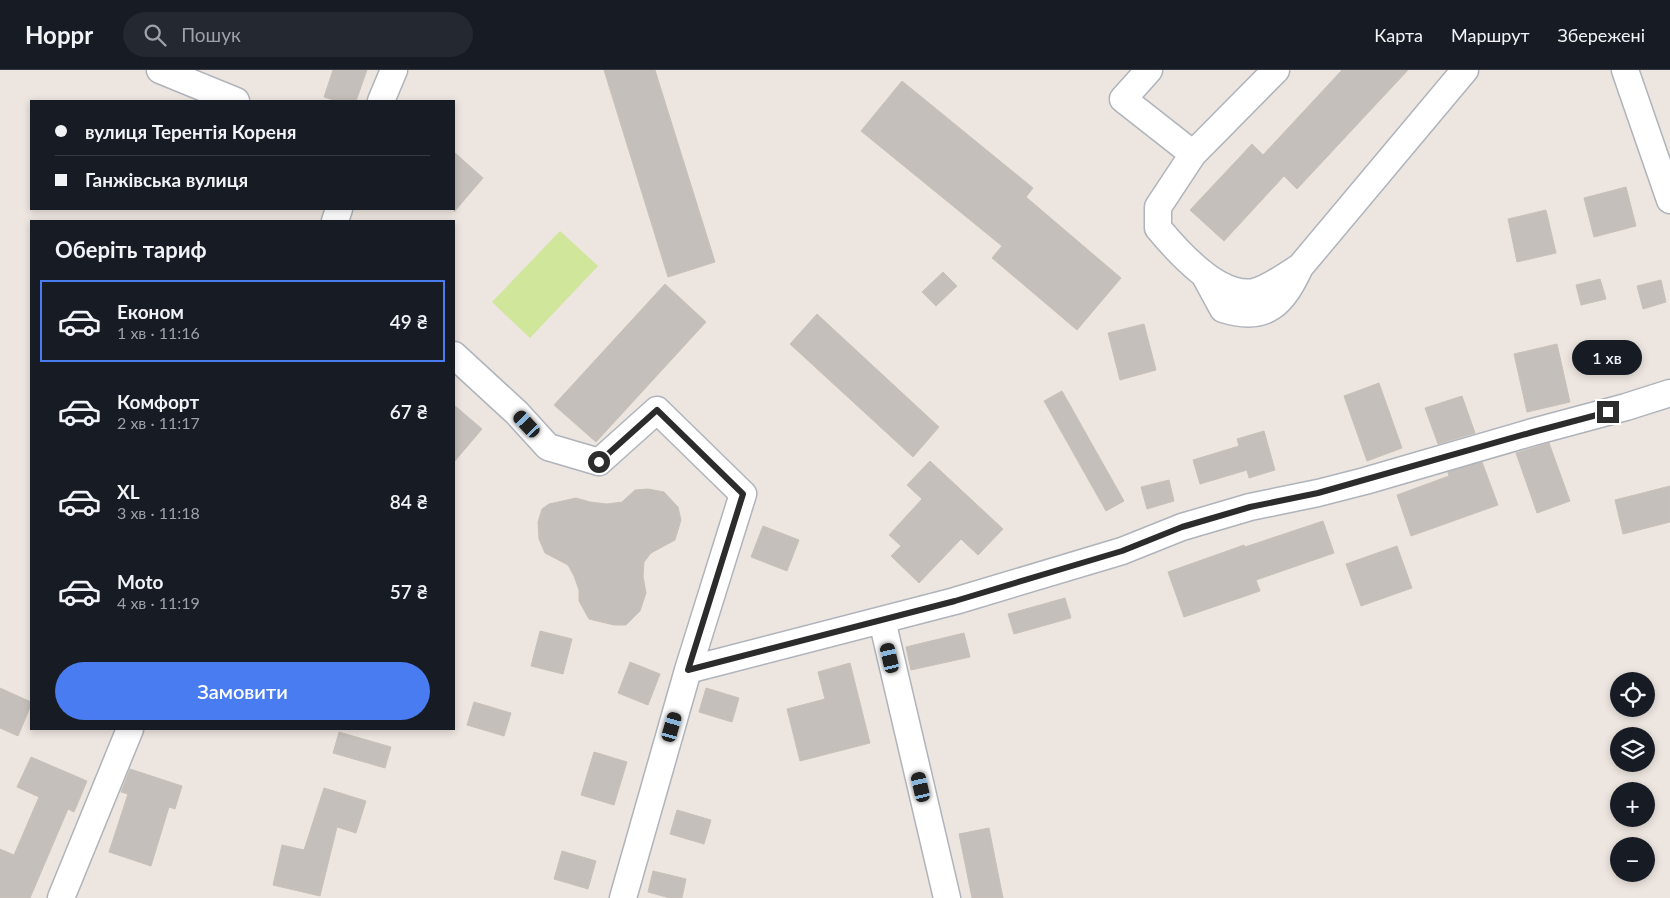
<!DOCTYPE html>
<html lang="uk">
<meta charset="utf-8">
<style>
:root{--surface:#171b24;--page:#242831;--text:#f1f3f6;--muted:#9ea1a6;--line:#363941;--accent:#497cf0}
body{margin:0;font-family:Lato,sans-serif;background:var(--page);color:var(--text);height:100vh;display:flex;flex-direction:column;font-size:19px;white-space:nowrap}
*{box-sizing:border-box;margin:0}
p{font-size:16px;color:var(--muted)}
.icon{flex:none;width:28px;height:28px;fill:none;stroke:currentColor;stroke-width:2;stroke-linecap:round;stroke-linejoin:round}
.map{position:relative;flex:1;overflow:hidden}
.drawer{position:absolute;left:30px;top:150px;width:425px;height:510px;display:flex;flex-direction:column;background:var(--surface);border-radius:0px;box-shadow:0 2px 8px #0003}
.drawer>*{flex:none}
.banner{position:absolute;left:30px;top:30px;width:425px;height:110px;border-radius:0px;box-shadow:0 2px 8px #0003;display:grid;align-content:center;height:110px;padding:0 25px;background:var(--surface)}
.buttons{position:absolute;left:1610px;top:602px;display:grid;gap:10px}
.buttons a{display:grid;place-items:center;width:45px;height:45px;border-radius:50%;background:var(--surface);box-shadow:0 2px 8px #0003;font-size:25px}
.end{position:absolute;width:22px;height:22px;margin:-11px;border:6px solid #2c2c2c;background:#fff;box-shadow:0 0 0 2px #fff}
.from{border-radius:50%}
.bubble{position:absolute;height:35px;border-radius:18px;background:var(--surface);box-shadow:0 2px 8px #0003;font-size:16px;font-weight:600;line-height:35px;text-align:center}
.car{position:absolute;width:15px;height:30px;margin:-15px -8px;border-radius:6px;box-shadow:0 0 4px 1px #0007;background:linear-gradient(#222 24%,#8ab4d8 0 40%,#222 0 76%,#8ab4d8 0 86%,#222 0)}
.banner b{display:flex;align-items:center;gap:18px;height:48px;font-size:19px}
.banner b+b{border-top:1px solid var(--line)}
.banner i{width:12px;height:12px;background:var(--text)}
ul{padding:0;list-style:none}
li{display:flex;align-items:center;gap:15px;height:82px;margin:0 10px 8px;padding:0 15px;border:2px solid transparent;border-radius:0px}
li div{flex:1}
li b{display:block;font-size:19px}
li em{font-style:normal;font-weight:600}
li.current{border-color:var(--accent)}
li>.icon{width:45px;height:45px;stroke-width:1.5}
h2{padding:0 25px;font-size:22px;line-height:60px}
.button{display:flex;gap:10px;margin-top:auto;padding:10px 25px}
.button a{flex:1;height:58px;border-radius:30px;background:var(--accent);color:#fff;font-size:20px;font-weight:600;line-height:58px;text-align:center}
header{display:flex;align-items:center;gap:30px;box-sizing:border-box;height:70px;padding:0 25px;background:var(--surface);border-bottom:1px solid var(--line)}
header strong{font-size:24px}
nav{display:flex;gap:28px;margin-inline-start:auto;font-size:18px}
.search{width:350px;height:45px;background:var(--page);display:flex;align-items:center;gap:12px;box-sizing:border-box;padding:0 18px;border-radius:28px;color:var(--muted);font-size:19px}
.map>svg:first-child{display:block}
</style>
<header>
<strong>Hoppr</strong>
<div class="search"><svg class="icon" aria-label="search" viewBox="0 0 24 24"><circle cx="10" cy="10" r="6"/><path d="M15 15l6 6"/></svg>Пошук</div>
<nav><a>Карта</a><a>Маршрут</a><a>Збережені</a></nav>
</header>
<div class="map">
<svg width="1670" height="828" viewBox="0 0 1670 828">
<rect width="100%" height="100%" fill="#ede5df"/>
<path fill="#cfe69b" d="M 560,161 L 598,196 L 530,268 L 492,232 Z"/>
<path fill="#c5bfbb" stroke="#c8c1b8" d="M 333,0 L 367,0 L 356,31 L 337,31 L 324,27 Z
M 604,0 L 655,0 L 715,192 L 668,207 Z
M 1342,0 L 1408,0 L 1297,119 L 1284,106 L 1224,171 L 1190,140 L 1252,74 L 1263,85 Z
M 902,11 L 1033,118 L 1026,127 L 1121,208 L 1077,260 L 992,188 L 1002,176 L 861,61 Z
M 454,82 L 483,108 L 454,142 Z
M 1626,117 L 1636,156 L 1594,167 L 1584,128 Z
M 1546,140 L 1556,183 L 1517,192 L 1508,149 Z
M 943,202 L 957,216 L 936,236 L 922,222 Z
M 1600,209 L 1606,229 L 1581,235 L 1576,215 Z
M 1661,210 L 1666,232 L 1643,239 L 1637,216 Z
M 665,214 L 706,252 L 596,372 L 554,335 Z
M 817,244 L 939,357 L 913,387 L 790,274 Z
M 1144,254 L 1156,300 L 1120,310 L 1108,263 Z
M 1557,274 L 1570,332 L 1527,342 L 1514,284 Z
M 1379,313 L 1402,378 L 1367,391 L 1344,326 Z
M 1062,321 L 1124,431 L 1106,441 L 1044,331 Z
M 1462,326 L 1475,363 L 1438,374 L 1425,338 Z
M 454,335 L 482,359 L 454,392 Z
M 1264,361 L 1275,400 L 1249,408 L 1247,400 L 1200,414 L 1193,390 L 1239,376 L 1237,369 Z
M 1549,373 L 1570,431 L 1537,443 L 1516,383 Z
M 930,391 L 1003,459 L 978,485 L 961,469 L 919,513 L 891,486 L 901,476 L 889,465 L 922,429 L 907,415 Z
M 1482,392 L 1498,435 L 1411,466 L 1397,425 L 1449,406 L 1448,402 Z
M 1169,410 L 1174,431 L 1147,439 L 1141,417 Z
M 1670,416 L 1670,452 L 1623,464 L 1615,430 Z
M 648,419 L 664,422 L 678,437 L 681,450 L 675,470 L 651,483 L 644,492 L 643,506 L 646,523 L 640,541 L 626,555 L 614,555 L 589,549 L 579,531 L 579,520 L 574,506 L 568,495 L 545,483 L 539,469 L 538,452 L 542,439 L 549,434 L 576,428 L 590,432 L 607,434 L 622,432 L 635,420 Z
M 1323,451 L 1334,483 L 1256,510 L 1260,521 L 1184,547 L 1168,502 L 1244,475 L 1245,477 Z
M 763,456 L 799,470 L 787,501 L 751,487 Z
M 1397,476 L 1412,518 L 1361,536 L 1346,494 Z
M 1065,528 L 1071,548 L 1014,564 L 1008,544 Z
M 540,561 L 572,569 L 563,604 L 531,596 Z
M 964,563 L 970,587 L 911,600 L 906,577 Z
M 630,592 L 660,604 L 648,635 L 618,623 Z
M 850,593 L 870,673 L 800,691 L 787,639 L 825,629 L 818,602 Z
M 0,618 L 31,632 L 31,635 L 18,666 L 0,658 Z
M 706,618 L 739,628 L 732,652 L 699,642 Z
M 474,632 L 511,643 L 504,666 L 467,655 Z
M 339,662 L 391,677 L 385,698 L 333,683 Z
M 594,682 L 627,692 L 614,735 L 581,725 Z
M 31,687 L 87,711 L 74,742 L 68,739 L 30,828 L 0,828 L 0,779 L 14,785 L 39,727 L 17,717 Z
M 130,699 L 182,716 L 175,739 L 169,737 L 151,796 L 109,782 L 128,724 L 121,722 Z
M 324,718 L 366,731 L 356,763 L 337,757 L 320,826 L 273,815 L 282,775 L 304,780 Z
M 677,740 L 711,750 L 704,774 L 670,764 Z
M 989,758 L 1003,828 L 972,828 L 959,764 Z
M 562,781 L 596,791 L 588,819 L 554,809 Z
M 653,801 L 686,809 L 682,828 L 670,828 L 648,822 Z"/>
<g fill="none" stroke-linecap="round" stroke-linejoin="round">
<defs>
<path id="minor" d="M 160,0 L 236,31
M 1149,0 L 1123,29 L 1193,84
M 1276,0 L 1193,84 L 1158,137 L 1158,158 C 1178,182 1219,228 1254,222 C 1267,219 1286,206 1298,198
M 1625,0 L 1670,130
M 381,31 L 394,0
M 335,151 L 339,139
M 1205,206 L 1223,239 C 1267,253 1283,233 1300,197 L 1465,0
M 454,285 L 517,343 L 548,377 L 599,392 L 657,340 L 743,424 L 688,600 L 623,828
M 882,550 L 947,828
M 688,600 L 955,531 L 1122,481 L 1182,457 L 1250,437 L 1318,423 L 1365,411 L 1533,362 L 1626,337 L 1670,323
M 61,828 L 130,659"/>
</defs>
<use href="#minor" stroke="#afb3bb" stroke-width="29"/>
<use href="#minor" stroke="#fff" stroke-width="26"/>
</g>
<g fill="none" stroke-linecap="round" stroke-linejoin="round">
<path stroke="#2c2c2c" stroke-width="6" d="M 599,392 L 657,340 L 743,424 L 688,600 L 955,531 L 1122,481 L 1182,457 L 1250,437 L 1318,423 L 1533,362 L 1608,342"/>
</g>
</svg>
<div class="buttons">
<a><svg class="icon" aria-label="locate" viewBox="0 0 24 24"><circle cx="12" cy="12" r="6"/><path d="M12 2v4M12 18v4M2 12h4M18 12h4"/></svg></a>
<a><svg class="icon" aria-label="layers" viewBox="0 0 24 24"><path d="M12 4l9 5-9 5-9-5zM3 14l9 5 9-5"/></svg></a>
<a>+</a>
<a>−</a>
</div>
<i class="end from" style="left:599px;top:392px"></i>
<i class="end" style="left:1608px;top:342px"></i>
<div class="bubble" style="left:1572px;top:270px;width:70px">1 хв</div>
<i class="car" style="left:527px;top:354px;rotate:317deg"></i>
<i class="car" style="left:890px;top:588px;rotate:347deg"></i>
<i class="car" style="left:672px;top:657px;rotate:16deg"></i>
<i class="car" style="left:921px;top:717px;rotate:347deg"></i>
<div class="banner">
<b><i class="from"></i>вулиця Терентія Кореня</b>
<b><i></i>Ганжівська вулиця</b>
</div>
<section class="drawer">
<h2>Оберіть тариф</h2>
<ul>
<li class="current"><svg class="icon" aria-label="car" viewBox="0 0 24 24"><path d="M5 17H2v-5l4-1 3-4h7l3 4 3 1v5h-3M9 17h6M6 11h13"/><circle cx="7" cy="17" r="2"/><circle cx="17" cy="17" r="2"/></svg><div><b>Економ</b><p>1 хв · 11:16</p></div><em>49 ₴</em></li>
<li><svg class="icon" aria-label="car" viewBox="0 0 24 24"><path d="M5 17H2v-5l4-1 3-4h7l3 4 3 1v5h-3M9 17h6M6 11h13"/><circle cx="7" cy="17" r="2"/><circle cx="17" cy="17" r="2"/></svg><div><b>Комфорт</b><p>2 хв · 11:17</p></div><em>67 ₴</em></li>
<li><svg class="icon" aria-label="car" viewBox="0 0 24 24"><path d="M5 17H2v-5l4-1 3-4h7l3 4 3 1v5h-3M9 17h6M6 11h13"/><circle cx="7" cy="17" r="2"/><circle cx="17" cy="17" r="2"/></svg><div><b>XL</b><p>3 хв · 11:18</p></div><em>84 ₴</em></li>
<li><svg class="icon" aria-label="car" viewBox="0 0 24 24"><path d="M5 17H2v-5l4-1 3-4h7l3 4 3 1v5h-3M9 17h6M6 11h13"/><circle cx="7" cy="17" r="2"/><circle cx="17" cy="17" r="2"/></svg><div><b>Moto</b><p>4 хв · 11:19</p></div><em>57 ₴</em></li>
</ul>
<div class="button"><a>Замовити</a></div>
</section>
</div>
